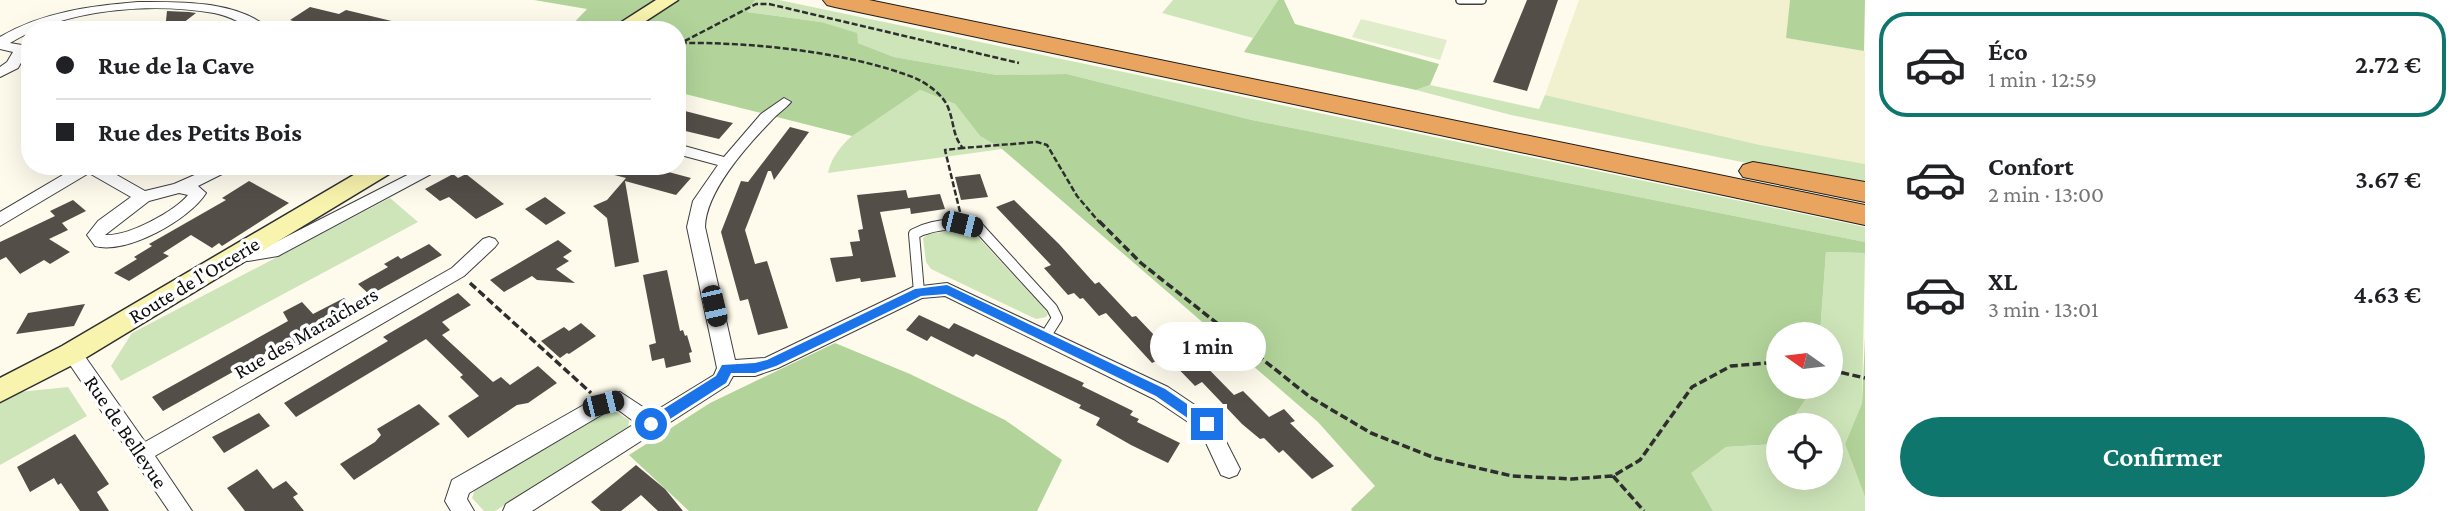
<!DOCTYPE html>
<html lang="fr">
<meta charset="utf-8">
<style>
:root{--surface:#fff;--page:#f2f2f2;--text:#202124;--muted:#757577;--line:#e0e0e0;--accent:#0f766e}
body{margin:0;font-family:"Crimson Pro",serif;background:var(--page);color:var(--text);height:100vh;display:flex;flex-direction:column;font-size:26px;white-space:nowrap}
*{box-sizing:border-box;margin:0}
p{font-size:23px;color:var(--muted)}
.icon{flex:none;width:38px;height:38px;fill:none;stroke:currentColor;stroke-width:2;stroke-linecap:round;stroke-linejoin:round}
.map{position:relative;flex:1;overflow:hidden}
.panel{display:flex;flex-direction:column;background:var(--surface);width:595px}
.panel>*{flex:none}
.banner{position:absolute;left:21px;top:21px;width:665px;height:154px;border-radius:28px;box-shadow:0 7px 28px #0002;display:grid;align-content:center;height:154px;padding:0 35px;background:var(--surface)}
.needle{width:46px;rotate:284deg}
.fabs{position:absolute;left:1766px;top:322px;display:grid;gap:14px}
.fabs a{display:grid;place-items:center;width:77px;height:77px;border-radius:50%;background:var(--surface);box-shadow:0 7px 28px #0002;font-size:35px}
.end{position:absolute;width:32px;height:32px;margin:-16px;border:9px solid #1a73e8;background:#fff;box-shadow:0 0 0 4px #fff}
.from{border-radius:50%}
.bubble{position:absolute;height:49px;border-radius:24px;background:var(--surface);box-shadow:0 7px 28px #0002;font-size:23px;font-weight:600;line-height:49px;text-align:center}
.car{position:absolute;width:21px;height:42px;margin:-21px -10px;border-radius:9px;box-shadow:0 0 5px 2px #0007;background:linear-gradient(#222 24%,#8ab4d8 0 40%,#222 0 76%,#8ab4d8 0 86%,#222 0)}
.banner b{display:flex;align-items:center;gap:24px;height:66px;font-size:26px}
.banner b+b{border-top:2px solid var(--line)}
.banner i{width:18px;height:18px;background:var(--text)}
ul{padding:12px 0 0;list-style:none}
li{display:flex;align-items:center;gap:21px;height:105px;margin:0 14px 10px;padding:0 21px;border:4px solid transparent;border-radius:28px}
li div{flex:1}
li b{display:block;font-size:26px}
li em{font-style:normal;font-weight:600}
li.current{border-color:var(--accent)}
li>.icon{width:63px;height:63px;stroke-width:1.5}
.action{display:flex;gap:14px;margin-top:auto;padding:14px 35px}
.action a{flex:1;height:80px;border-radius:42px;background:var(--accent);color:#fff;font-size:28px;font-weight:600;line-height:80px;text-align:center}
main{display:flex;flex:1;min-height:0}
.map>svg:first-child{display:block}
</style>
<main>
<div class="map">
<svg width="1865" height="511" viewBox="0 0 1865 511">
<rect width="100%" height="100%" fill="#fefbed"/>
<path fill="#f1f0cf" d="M 1579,0 L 1790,0 L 1786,38 L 1865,51 L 1865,164 L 1760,145 L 1545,95 Z"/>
<path fill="#cee5b9" d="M 755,0 L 779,0 L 1865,227 L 1865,242 L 1252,120 L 1067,74 L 997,75 L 894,57 L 858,43 L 821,22 L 747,12 Z
M 1173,0 L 1278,0 L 1253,38 L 1162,13 Z
M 1430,85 L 1539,109 L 1545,95 L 1760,145 L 1865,164 L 1865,187 L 1511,115 L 1416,90 Z
M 920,90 L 955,104 L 980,136 L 1002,149 L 828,173 C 836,134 890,111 920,90 Z
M 390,198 L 418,222 L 121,381 L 111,366 L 132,333 Z
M 958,230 L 971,232 L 978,237 L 1041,305 L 1048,314 L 1046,317 L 1036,319 L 931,269 L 926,262 L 923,238 L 928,234 Z
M 1826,252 L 1865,253 L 1862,403 L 1845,444 L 1865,497 L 1865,511 L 1713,511 L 1690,473 L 1726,447 L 1775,444 L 1778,440 L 1778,478 L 1830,478 L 1830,425 L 1788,425 L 1814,387 L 1830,387 L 1830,334 L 1820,334 Z
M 68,387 L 87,416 L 0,465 L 0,402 L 19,392 Z
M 610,408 L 629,420 L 628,430 L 495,511 L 484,511 L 472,498 L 475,489 Z"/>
<path fill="#b2d49a" d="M 534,0 L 655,0 L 605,30 L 567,30 L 587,9 Z
M 680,0 L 755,0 L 747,12 L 821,22 L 857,33 L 858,43 L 894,57 L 997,75 L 1067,74 L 1252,120 L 1865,242 L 1865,253 L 1826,252 L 1820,334 L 1778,334 L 1778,387 L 1814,387 L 1788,425 L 1778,425 L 1778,440 L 1775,444 L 1726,447 L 1691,473 L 1713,511 L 1352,511 L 1351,509 L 1375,486 L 1318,422 L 1002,149 L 980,136 L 955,104 L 920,90 L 852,136 L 677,92 L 677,30 L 631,30 Z
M 1278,0 L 1284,0 L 1295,24 L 1439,64 L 1430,85 L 1416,90 L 1244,52 Z
M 1790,0 L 1865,0 L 1864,51 L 1786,38 Z
M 1865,338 L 1865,497 L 1845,444 L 1862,403 Z
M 835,343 L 910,374 L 1005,420 L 1062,460 L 1037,511 L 689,511 L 629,455 L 710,403 Z"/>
<path fill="#dfedca" d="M 1361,19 L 1447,40 L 1440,60 L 1352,37 Z"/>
<path fill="#544e49" d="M 1527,0 L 1558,0 L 1527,91 L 1493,82 Z
M 310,7 L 339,14 L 346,10 L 404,24 L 403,30 L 357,30 L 339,25 L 332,30 L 321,30 L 290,20 Z
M 167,11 L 189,12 L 196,13 L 174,30 L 165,30 Z
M 685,111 L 720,120 L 733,123 L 719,139 L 677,129 L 677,119 Z
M 790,127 L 809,132 L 774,180 L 771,171 L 768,171 L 745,230 L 755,264 L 767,261 L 788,328 L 758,335 L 748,299 L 740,301 L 721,232 L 741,181 L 748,182 Z
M 600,166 L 646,166 L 691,178 L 676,195 L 625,181 L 639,262 L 615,267 L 607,218 L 593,206 L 607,200 L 626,178 L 599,171 Z
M 453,174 L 458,178 L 466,174 L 504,204 L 476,219 L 449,197 L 440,201 L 425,189 Z
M 980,174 L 988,197 L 961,200 L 955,177 Z
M 249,181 L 289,203 L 222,246 L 219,243 L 212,248 L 191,235 L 163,253 L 169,256 L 129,281 L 114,273 L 137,259 L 134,257 L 152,246 L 149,244 L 226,200 L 222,198 Z
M 906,190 L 908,198 L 940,194 L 945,209 L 911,214 L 910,208 L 880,212 L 896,277 L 861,282 L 860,278 L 836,282 L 830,258 L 853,256 L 850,242 L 860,241 L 858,230 L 863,229 L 857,195 Z
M 545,197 L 566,213 L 546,225 L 525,209 Z
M 73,200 L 86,211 L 62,223 L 68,230 L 49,239 L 70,252 L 50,264 L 44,260 L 20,274 L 6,257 L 0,260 L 0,242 L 55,216 L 50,211 Z
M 1014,200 L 1059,244 L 1095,284 L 1099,282 L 1132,317 L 1136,316 L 1172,354 L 1187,347 L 1234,395 L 1243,391 L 1269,417 L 1284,409 L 1295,421 L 1290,423 L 1334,466 L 1312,479 L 1283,450 L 1279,453 L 1264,438 L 1260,439 L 1242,424 L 1202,382 L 1195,386 L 1166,356 L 1152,363 L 1106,313 L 1099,316 L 1083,298 L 1080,299 L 1074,293 L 1068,295 L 1044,268 L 1051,265 L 996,207 Z
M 558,240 L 572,251 L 563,257 L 569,261 L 556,269 L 575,283 L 537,280 L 532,276 L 504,292 L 490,280 Z
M 429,244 L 442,255 L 370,295 L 358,284 L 388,267 L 384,264 L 398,256 L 401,259 Z
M 667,270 L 680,331 L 683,330 L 685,336 L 687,335 L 692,352 L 689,353 L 691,362 L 666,368 L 664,358 L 652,361 L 649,345 L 656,343 L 643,275 Z
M 458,293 L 471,305 L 442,322 L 450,330 L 442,335 L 493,382 L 501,377 L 510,385 L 538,366 L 557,383 L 528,403 L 517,405 L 468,438 L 448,416 L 479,396 L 460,377 L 463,375 L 426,339 L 296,417 L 284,403 L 388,341 L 383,337 Z
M 344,298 L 356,310 L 276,355 L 272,350 L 163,411 L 152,397 L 288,321 L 283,312 L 302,302 L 313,314 Z
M 85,304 L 74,326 L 16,334 L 28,313 Z
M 919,315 L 949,329 L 954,323 L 1084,383 L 1082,386 L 1133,411 L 1130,415 L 1139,419 L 1137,422 L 1180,443 L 1168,463 L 1131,445 L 1096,425 L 1100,418 L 1079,408 L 1081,405 L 976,354 L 973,357 L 931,336 L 927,341 L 906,330 Z
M 581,323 L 596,336 L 569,354 L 567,353 L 560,358 L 541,341 L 564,327 L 569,331 Z
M 419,404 L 440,424 L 354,480 L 340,464 L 375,442 L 381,435 L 377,429 Z
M 259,413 L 270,426 L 224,453 L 212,437 Z
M 75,434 L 109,484 L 97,492 L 109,511 L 80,511 L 61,483 L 58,485 L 54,478 L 30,492 L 17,467 Z
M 636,465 L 665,489 L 683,511 L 658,511 L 641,495 L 621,511 L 601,511 L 591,502 Z
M 257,469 L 273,489 L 286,481 L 298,494 L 293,497 L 304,511 L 245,511 L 227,488 Z"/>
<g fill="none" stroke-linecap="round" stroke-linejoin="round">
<defs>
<path id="lane-far1" d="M 1460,0 L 1482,0"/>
<path id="lane" d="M 919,292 L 914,234 C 935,223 957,223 979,228 L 1052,308 L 1057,318 L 1045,337"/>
<path id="street" d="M 138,2 C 180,2 237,0 271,30 C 245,30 237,17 214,13 C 149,2 66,9 10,43 L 22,45 L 27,52 L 18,68 L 0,77 L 0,67 L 7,62 L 13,52 L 0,49 L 0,37 C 42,12 90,6 138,2 Z
M 784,98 L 791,102 C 785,109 777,114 771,121 C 747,146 706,191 705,227 L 735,360 L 765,358 L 913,287 L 947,283 L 1168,387 L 1214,418 L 1240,469 L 1237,475 L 1229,478 L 1221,475 L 1200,430 L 1154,399 L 945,296 L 922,298 L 778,368 L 755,376 L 733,376 L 728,385 L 532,511 L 503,511 L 506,504 L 636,423 L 617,409 L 608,411 L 469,493 L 467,499 L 474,511 L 451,511 L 445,501 L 452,480 L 596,398 L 620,392 L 652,413 L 714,375 L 717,368 L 687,227 L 693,201 L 718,165 L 677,154 L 677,144 L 724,157 L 761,114 Z
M 78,166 L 101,166 L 145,191 L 174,184 L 215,166 L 238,166 L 198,186 L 206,193 C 190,219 127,255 95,246 L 87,235 L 98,221 L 131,197 L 89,173 L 0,226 L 0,212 ZM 179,193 L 188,195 C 174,212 127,237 105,235 L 149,201 Z
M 425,166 L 446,166 L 278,256 L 248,261 L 242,259 L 236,250 L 245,244 L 253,248 L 268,246 Z
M 489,237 L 495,239 L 498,243 L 495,247 L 464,276 L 155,456 L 192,511 L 169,511 L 62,353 L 65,348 L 72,346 L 79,348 L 145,442 L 452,268 L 483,239 Z"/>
<path id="secondary" d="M 656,0 L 678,0 L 632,30 L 609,30 Z
M 369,166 L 397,166 L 394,171 L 82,360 L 0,402 L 0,378 L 62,346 Z"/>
<path id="highway" d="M 823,0 L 869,0 L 1865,205 L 1865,225 L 835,7 L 827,5 Z
M 1753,162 L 1865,182 L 1865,202 L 1743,177 L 1739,171 L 1743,165 Z"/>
</defs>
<use href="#lane-far1" stroke="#3f3f3f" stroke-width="10"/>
<use href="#lane" stroke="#3f3f3f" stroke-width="12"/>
<use href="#street" stroke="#3f3f3f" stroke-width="2"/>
<use href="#secondary" stroke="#2e2e2e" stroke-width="3"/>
<use href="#highway" stroke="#1d1d1d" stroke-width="2"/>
<path stroke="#2e2e2e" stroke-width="2.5" stroke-dasharray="6 2.5" stroke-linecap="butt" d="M 681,43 C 752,42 849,52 915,78 C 928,84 945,96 949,110 C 954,123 953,137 963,148 L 1037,142 L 1047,145 L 1077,196 L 1100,223
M 677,45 L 756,4 L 769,4 L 1019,63
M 960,212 L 945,150 L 963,148"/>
<path stroke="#2e2e2e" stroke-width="3.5" stroke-dasharray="8 3.5" stroke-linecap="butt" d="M 1099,221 L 1141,263 L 1310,397 L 1371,433 L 1435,458 L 1512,476 L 1572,479 L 1613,476 L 1640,460 L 1692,387 L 1731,366 L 1778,362
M 470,283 L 591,393
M 1830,370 L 1865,378
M 1613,476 L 1644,511"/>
<use href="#lane-far1" stroke="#fff" stroke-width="7"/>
<use href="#lane" stroke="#fff" stroke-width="10"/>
<use href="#street" fill="#fff" fill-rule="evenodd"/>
<use href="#secondary" fill="#f8f3ad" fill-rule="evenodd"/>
<use href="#highway" fill="#e9a460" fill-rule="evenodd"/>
</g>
<path fill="#1a73e8" d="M 947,285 L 1165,389 L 1212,421 L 1212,428 L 1202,428 L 1156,396 L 946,294 L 921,296 L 776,366 L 755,373 L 731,373 L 726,383 L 656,428 L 646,428 L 645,424 L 646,420 L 716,376 L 722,365 L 755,363 L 767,360 L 915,289 Z"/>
<g text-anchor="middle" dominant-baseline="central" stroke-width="7" stroke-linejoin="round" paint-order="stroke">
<g font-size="21" fill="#0c0c0c" stroke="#fff">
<text transform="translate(194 280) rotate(-31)">Route de l'Orcerie</text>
<text transform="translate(306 333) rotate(-30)">Rue des Maraîchers</text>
<text transform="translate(126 432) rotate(56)">Rue de Bellevue</text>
</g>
</g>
</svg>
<div class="fabs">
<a><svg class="needle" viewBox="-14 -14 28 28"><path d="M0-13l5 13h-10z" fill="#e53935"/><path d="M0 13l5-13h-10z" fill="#757577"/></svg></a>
<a><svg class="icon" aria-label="locate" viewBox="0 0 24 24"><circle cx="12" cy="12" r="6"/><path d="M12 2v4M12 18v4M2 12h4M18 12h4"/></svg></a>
</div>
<i class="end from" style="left:651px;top:424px"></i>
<i class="end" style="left:1207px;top:424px"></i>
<div class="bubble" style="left:1150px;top:322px;width:116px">1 min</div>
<i class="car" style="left:962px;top:224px;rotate:104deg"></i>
<i class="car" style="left:714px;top:306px;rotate:167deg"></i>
<i class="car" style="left:603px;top:404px;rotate:76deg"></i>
<div class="banner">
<b><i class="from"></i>Rue de la Cave</b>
<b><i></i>Rue des Petits Bois</b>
</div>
</div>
<section class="panel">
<ul>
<li class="current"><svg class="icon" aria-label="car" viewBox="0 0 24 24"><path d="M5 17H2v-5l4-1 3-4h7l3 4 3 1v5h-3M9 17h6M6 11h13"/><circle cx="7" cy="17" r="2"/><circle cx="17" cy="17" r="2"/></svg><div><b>Éco</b><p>1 min · 12:59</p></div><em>2.72 €</em></li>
<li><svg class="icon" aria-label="car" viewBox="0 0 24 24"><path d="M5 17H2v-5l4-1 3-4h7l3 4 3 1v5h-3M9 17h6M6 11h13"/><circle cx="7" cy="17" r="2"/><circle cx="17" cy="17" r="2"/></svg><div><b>Confort</b><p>2 min · 13:00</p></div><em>3.67 €</em></li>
<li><svg class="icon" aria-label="car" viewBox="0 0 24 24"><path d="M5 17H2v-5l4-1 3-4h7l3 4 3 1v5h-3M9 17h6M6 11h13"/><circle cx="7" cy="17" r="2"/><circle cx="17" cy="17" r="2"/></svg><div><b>XL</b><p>3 min · 13:01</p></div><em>4.63 €</em></li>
</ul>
<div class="action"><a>Confirmer</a></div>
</section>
</main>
